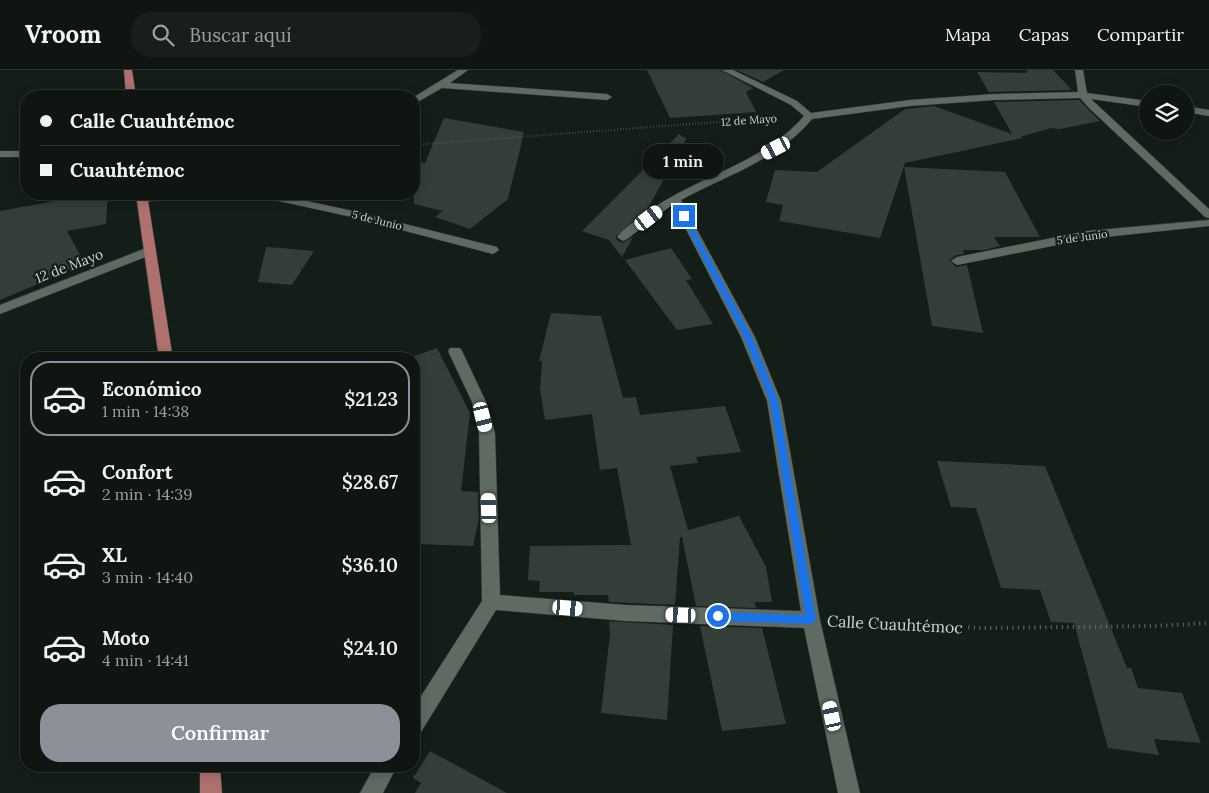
<!DOCTYPE html>
<html lang="es">
<meta charset="utf-8">
<style>
:root{--surface:#0f1612;--page:#181f1b;--text:#f1f3f6;--muted:#9b9f9f;--line:#2f3532;--accent:#8c9099}
body{margin:0;font-family:Lora,serif;background:var(--page);color:var(--text);height:100vh;display:flex;flex-direction:column;font-size:19px;white-space:nowrap}
*{box-sizing:border-box;margin:0}
p{font-size:16px;color:var(--muted)}
.icon{flex:none;width:28px;height:28px;fill:none;stroke:currentColor;stroke-width:2;stroke-linecap:round;stroke-linejoin:round}
.map{position:relative;flex:1;overflow:hidden}
.sheet{position:absolute;left:20px;top:282px;width:400px;height:420px;display:flex;flex-direction:column;background:var(--surface);border-radius:20px;box-shadow:0 2px 12px #0003,0 0 0 1px var(--line)}
.sheet>*{flex:none}
.banner{position:absolute;left:20px;top:20px;width:400px;height:110px;border-radius:20px;box-shadow:0 2px 12px #0003,0 0 0 1px var(--line);display:grid;align-content:center;height:110px;padding:0 20px;background:var(--surface)}
.tools{position:absolute;left:1139px;top:15px;display:grid;gap:10px}
.tools a{display:grid;place-items:center;width:55px;height:55px;border-radius:50%;background:var(--surface);box-shadow:0 2px 12px #0003,0 0 0 1px var(--line);font-size:25px}
.end{position:absolute;width:22px;height:22px;margin:-11px;border:6px solid #1a73e8;background:#fff;box-shadow:0 0 0 2px #fff}
.from{border-radius:50%}
.bubble{position:absolute;height:35px;border-radius:18px;background:var(--surface);box-shadow:0 2px 12px #0003,0 0 0 1px var(--line);font-size:16px;font-weight:600;line-height:35px;text-align:center}
.car{position:absolute;width:15px;height:30px;margin:-15px -8px;border-radius:6px;box-shadow:0 0 4px 1px #0007;background:linear-gradient(#fff 24%,#345 0 40%,#fff 0 76%,#345 0 86%,#fff 0)}
.banner b{display:flex;align-items:center;gap:18px;height:48px;font-size:19px}
.banner b+b{border-top:1px solid var(--line)}
.banner i{width:12px;height:12px;background:var(--text)}
ul{padding:9px 0 0;list-style:none}
li{display:flex;align-items:center;gap:15px;height:75px;margin:0 10px 8px;padding:0 10px;border:2px solid transparent;border-radius:20px}
li div{flex:1}
li b{display:block;font-size:19px}
li em{font-style:normal;font-weight:600}
li.current{border-color:var(--accent)}
li>.icon{width:45px;height:45px;stroke-width:1.5}
.action{display:flex;gap:10px;margin-top:auto;padding:10px 20px}
.action a{flex:1;height:58px;border-radius:20px;background:var(--accent);color:#fff;font-size:20px;font-weight:600;line-height:58px;text-align:center}
header{display:flex;align-items:center;gap:30px;box-sizing:border-box;height:70px;padding:0 25px;background:var(--surface);border-bottom:1px solid var(--line)}
header strong{font-size:24px}
nav{display:flex;gap:28px;margin-inline-start:auto;font-size:18px}
.search{width:350px;height:45px;background:var(--page);display:flex;align-items:center;gap:12px;box-sizing:border-box;padding:0 18px;border-radius:20px;color:var(--muted);font-size:19px}
.map>svg:first-child{display:block}
</style>
<header>
<strong>Vroom</strong>
<div class="search"><svg class="icon" aria-label="search" viewBox="0 0 24 24"><circle cx="10" cy="10" r="6"/><path d="M15 15l6 6"/></svg>Buscar aquí</div>
<nav><a>Mapa</a><a>Capas</a><a>Compartir</a></nav>
</header>
<div class="map">
<svg width="1209" height="723" viewBox="0 0 1209 723">
<rect width="100%" height="100%" fill="#141e18"/>
<path fill="#343e38" d="M 647,0 L 720,0 L 753,18 L 746,22 L 756,42 L 670,48 Z
M 737,0 L 784,0 L 763,12 Z
M 1028,0 L 1053,0 L 1072,20 L 989,22 L 977,2 L 1026,3 Z
M 1079,30 L 1100,51 L 1060,59 L 1051,58 L 1020,67 L 1023,68 L 905,93 L 880,168 L 779,151 L 783,135 L 766,132 L 775,100 L 817,102 L 905,39 L 934,36 L 1012,64 L 994,32 Z
M 444,48 L 524,62 L 508,129 L 470,159 L 435,147 L 443,141 L 414,134 L 414,91 L 425,93 Z
M 679,64 L 686,69 L 647,140 L 616,166 L 616,169 L 622,173 L 633,167 L 622,187 L 609,170 L 582,161 Z
M 904,97 L 1005,102 L 1040,167 L 994,167 L 1000,176 L 985,180 L 963,180 L 964,184 L 956,185 L 949,190 L 956,197 L 967,195 L 983,263 L 932,256 Z
M 94,124 L 108,124 L 106,154 L 67,161 L 85,194 L 0,230 L 0,141 Z
M 266,177 L 281,178 L 314,181 L 292,215 L 258,212 Z
M 671,178 L 692,209 L 686,210 L 713,254 L 677,260 L 625,190 Z
M 551,243 L 601,246 L 623,328 L 636,327 L 640,345 L 725,336 L 741,382 L 696,387 L 698,393 L 670,396 L 688,460 L 739,446 L 766,497 L 772,532 L 755,532 L 756,538 L 696,536 L 682,467 L 680,467 L 675,535 L 609,532 L 608,525 L 574,525 L 574,522 L 539,522 L 540,511 L 528,510 L 530,476 L 631,475 L 617,398 L 600,400 L 592,344 L 545,350 L 540,319 L 542,291 L 539,291 Z
M 437,278 L 470,343 L 461,421 L 478,422 L 479,448 L 473,476 L 414,474 L 414,286 Z
M 937,391 L 1045,396 L 1127,598 L 1131,598 L 1138,618 L 1182,623 L 1201,673 L 1154,669 L 1159,685 L 1108,678 L 1074,553 L 1051,552 L 1040,520 L 1001,518 L 976,438 L 951,437 Z
M 609,551 L 673,555 L 667,650 L 601,643 L 610,564 Z
M 700,556 L 762,558 L 786,654 L 722,661 Z
M 430,681 L 507,723 L 415,723 L 421,713 L 413,708 Z"/>
<g fill="none" stroke-linecap="round" stroke-linejoin="round">
<defs>
<path id="service" d="M 0,81 L 26,81 L 26,87 L 0,87 Z"/>
<path id="minor" d="M 458,0 L 468,0 L 450,13 L 607,24 L 612,27 L 607,30 L 442,18 L 414,34 L 414,27 Z
M 722,0 L 733,0 L 797,31 L 811,43 L 910,30 L 994,24 L 1078,22 L 1075,0 L 1083,0 L 1087,23 L 1148,31 L 1148,37 L 1091,29 L 1209,139 L 1209,148 L 1205,147 L 1089,38 L 1080,28 L 994,30 L 910,36 L 812,49 C 778,90 727,105 681,130 L 755,267 L 781,331 L 820,550 L 860,723 L 838,723 L 804,558 L 626,551 L 496,540 L 421,662 L 414,665 L 414,637 L 482,531 L 479,363 L 472,332 L 448,281 L 450,278 L 460,278 L 462,281 L 486,332 L 495,363 L 500,525 L 626,535 L 801,541 L 767,331 L 741,267 L 673,134 L 627,169 L 623,171 L 617,167 C 623,159 633,153 641,147 C 691,107 761,96 804,46 L 791,35 Z
M 1185,36 L 1209,40 L 1209,46 L 1185,42 Z
M 163,124 L 202,124 L 196,127 L 142,132 L 136,129 L 142,126 Z
M 254,124 L 274,124 L 353,141 L 497,177 L 499,180 L 493,184 L 352,147 L 256,126 Z
M 1209,150 L 1209,156 L 1087,169 L 957,195 L 951,191 L 957,187 L 1087,161 Z
M 149,177 L 153,178 L 155,181 L 153,184 L 0,244 L 0,235 Z
M 375,696 L 397,696 L 383,723 L 360,723 Z"/>
<path id="trunk" d="M 124,0 L 132,0 L 136,26 L 126,26 Z
M 136,124 L 147,124 L 173,289 L 159,289 Z
M 200,696 L 220,696 L 222,723 L 200,723 Z"/>
</defs>
<use href="#service" stroke="#333935" stroke-width="1"/>
<use href="#minor" stroke="#333935" stroke-width="1"/>
<use href="#trunk" stroke="#333935" stroke-width="1"/>
<path stroke="#68706b" stroke-width="2" stroke-dasharray="0.5 2.5" stroke-linecap="butt" d="M 414,75 L 769,48"/>
<path stroke="#68706b" stroke-width="4" stroke-dasharray="1 4.5" stroke-linecap="butt" d="M 842,551 L 985,558 L 1155,556 L 1209,553"/>
<use href="#service" fill="#5f6a63" fill-rule="evenodd"/>
<use href="#minor" fill="#5f6a63" fill-rule="evenodd"/>
<use href="#trunk" fill="#af716e" fill-rule="evenodd"/>
</g>
<path fill="#1a73e8" d="M 684,144 L 687,146 L 752,267 L 778,331 L 816,550 L 811,554 L 718,551 L 713,546 L 718,542 L 805,545 L 770,331 L 744,267 L 681,146 Z"/>
<g text-anchor="middle" dominant-baseline="central" stroke-width="4.5" stroke-linejoin="round" paint-order="stroke">
<g font-size="11" fill="#cdd3cf" stroke="#141e18">
<text transform="translate(749 50) rotate(-4)">12 de Mayo</text>
<text transform="translate(377 150) rotate(14)">5 de Junio</text>
<text transform="translate(1082 167) rotate(-8)">5 de Junio</text>
</g>
<g font-size="14" fill="#cdd3cf" stroke="#141e18">
<text transform="translate(69 196) rotate(-21)">12 de Mayo</text>
</g>
<g font-size="16" fill="#cdd3cf" stroke="#141e18">
<text transform="translate(895 554) rotate(3)">Calle Cuauhtémoc</text>
</g>
</g>
</svg>
<div class="tools">
<a><svg class="icon" aria-label="layers" viewBox="0 0 24 24"><path d="M12 4l9 5-9 5-9-5zM3 14l9 5 9-5"/></svg></a>
</div>
<i class="end from" style="left:718px;top:546px"></i>
<i class="end" style="left:684px;top:146px"></i>
<div class="bubble" style="left:642px;top:74px;width:82px">1 min</div>
<i class="car" style="left:776px;top:78px;rotate:243deg"></i>
<i class="car" style="left:649px;top:148px;rotate:53deg"></i>
<i class="car" style="left:483px;top:347px;rotate:166deg"></i>
<i class="car" style="left:489px;top:438px;rotate:358deg"></i>
<i class="car" style="left:568px;top:538px;rotate:95deg"></i>
<i class="car" style="left:681px;top:545px;rotate:272deg"></i>
<i class="car" style="left:832px;top:646px;rotate:348deg"></i>
<div class="banner">
<b><i class="from"></i>Calle Cuauhtémoc</b>
<b><i></i>Cuauhtémoc</b>
</div>
<section class="sheet">
<ul>
<li class="current"><svg class="icon" aria-label="car" viewBox="0 0 24 24"><path d="M5 17H2v-5l4-1 3-4h7l3 4 3 1v5h-3M9 17h6M6 11h13"/><circle cx="7" cy="17" r="2"/><circle cx="17" cy="17" r="2"/></svg><div><b>Económico</b><p>1 min · 14:38</p></div><em>$21.23</em></li>
<li><svg class="icon" aria-label="car" viewBox="0 0 24 24"><path d="M5 17H2v-5l4-1 3-4h7l3 4 3 1v5h-3M9 17h6M6 11h13"/><circle cx="7" cy="17" r="2"/><circle cx="17" cy="17" r="2"/></svg><div><b>Confort</b><p>2 min · 14:39</p></div><em>$28.67</em></li>
<li><svg class="icon" aria-label="car" viewBox="0 0 24 24"><path d="M5 17H2v-5l4-1 3-4h7l3 4 3 1v5h-3M9 17h6M6 11h13"/><circle cx="7" cy="17" r="2"/><circle cx="17" cy="17" r="2"/></svg><div><b>XL</b><p>3 min · 14:40</p></div><em>$36.10</em></li>
<li><svg class="icon" aria-label="car" viewBox="0 0 24 24"><path d="M5 17H2v-5l4-1 3-4h7l3 4 3 1v5h-3M9 17h6M6 11h13"/><circle cx="7" cy="17" r="2"/><circle cx="17" cy="17" r="2"/></svg><div><b>Moto</b><p>4 min · 14:41</p></div><em>$24.10</em></li>
</ul>
<div class="action"><a>Confirmar</a></div>
</section>
</div>
